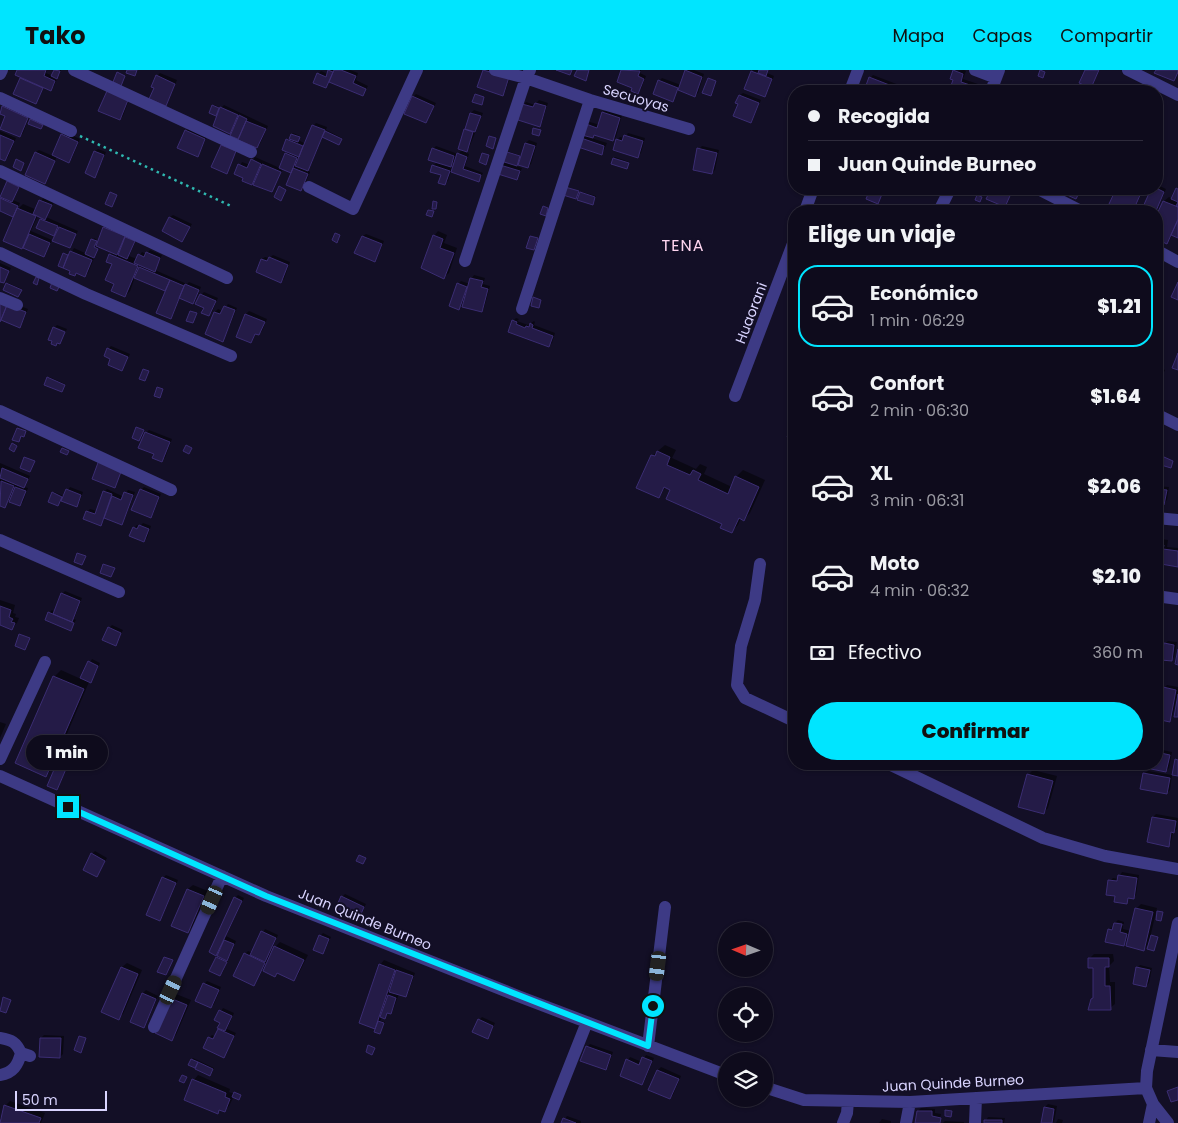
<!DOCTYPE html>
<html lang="es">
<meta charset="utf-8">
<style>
:root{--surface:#0e0b1c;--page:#171425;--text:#f1f3f6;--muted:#9b9ba3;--line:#2e2b3b;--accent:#00e5ff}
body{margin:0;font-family:Poppins,sans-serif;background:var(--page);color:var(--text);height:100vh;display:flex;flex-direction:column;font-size:19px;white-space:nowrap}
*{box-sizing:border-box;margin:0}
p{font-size:16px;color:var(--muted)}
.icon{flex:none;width:28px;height:28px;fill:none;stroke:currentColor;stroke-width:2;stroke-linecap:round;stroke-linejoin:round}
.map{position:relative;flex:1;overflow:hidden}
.drawer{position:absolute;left:788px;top:135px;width:375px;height:565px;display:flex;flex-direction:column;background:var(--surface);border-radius:20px;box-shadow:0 1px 4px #0004,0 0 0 1px var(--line)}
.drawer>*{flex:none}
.guide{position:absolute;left:788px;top:15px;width:375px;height:110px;border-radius:20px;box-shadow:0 1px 4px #0004,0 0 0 1px var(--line);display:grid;align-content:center;height:110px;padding:0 20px;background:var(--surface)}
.needle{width:32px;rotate:272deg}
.fabs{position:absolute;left:718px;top:852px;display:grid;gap:10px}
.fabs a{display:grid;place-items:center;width:55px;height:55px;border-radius:50%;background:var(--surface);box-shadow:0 1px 4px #0004,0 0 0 1px var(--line);font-size:25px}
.scale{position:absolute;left:15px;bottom:12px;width:92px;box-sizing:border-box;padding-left:5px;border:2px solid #d9d4ff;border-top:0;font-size:14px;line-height:18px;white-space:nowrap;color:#d9d4ff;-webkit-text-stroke:4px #130f26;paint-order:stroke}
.end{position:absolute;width:22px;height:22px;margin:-11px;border:6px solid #00e5ff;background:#111;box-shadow:0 0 0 2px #111}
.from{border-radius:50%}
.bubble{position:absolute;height:35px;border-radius:18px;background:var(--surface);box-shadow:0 1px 4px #0004,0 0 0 1px var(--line);font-size:16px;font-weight:800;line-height:35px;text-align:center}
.car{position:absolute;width:15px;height:30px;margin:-15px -8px;border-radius:6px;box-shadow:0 0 4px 1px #0007;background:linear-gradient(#222 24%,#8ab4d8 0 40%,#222 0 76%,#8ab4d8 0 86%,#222 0)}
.guide b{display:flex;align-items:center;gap:18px;height:48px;font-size:19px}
.guide b+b{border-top:1px solid var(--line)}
.guide i{width:12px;height:12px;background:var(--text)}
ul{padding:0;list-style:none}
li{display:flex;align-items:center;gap:15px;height:82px;margin:0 10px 8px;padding:0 10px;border:2px solid transparent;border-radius:20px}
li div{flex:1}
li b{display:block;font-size:19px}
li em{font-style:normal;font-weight:800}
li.selected{border-color:var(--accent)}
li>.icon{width:45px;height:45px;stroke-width:1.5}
h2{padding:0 20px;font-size:22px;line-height:60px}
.pay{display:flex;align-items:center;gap:12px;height:55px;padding:0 20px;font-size:19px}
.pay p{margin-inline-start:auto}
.cta{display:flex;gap:10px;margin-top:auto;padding:10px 20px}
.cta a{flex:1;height:58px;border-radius:30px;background:var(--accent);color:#111;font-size:20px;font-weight:800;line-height:58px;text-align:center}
header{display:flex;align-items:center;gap:30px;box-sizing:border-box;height:70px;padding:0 25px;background:var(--accent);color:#111}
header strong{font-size:24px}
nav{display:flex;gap:28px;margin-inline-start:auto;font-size:18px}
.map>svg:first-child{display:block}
</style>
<header>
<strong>Tako</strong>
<nav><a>Mapa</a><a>Capas</a><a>Compartir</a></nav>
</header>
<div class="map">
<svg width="1178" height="1053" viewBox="0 0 1178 1053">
<rect width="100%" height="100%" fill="#130f26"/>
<path fill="#0007" fill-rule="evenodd" d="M 18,0 L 47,0 L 46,3 L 53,6 L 55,0 L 61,0 L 54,16 L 51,19 L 44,17 L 36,32 L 15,23 L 21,7 Z
M 330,0 L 350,0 L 358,3 L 356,10 L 368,16 L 365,21 L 362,24 L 330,10 L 326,17 L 318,4 L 321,1 L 328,4 Z
M 485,0 L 497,0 L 511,5 L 505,22 L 503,25 L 479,17 Z
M 623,0 L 641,0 L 640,3 L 646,6 L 641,19 L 638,22 L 634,17 L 618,12 Z
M 687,0 L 694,0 L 704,4 L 698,23 L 695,26 L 678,19 L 672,30 L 659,11 L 662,8 L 681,15 Z
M 753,0 L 768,0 L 767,3 L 774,6 L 767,23 L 764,26 L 752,2 Z
M 964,0 L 966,1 L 963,9 L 978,14 L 976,21 L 950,21 L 955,9 L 954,1 Z
M 1086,0 L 1100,0 L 1091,17 Z
M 160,3 L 177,10 L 168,31 L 165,34 L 155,17 L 157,6 Z
M 873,5 L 899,15 L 897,21 L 865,21 L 870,8 Z
M 1035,14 L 1040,16 L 1037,21 L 1030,21 Z
M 108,22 L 130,27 L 123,46 L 120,49 Z
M 743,23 L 761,30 L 753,49 L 751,52 L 740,25 Z
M 416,24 L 436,33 L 426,52 L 413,27 Z
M 539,30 L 548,33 L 542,52 L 539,55 L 524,35 L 526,32 L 535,35 Z
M 6,34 L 30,45 L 23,63 L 20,66 L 6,45 L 3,37 Z
M 214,35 L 219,37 L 217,42 L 224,35 L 268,56 L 260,74 L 257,77 L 238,69 L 232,65 L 232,63 L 214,55 L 221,39 L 215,44 Z
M 474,40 L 483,43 L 469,78 L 465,82 L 469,84 L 465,96 L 483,103 L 481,107 L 479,110 L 451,101 L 448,111 L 445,113 L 442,104 L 432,101 L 434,95 L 438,91 L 433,79 L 436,76 L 458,84 L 463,79 L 459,78 L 471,43 ZM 456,90 L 453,98 L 449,97 Z
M 606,40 L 622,45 L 616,67 L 613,70 L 595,64 L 591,68 L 607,73 L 604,80 L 601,83 L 579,76 L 587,55 L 590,52 L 600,55 L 603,42 Z
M 316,53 L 327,57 L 326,60 L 342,68 L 340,72 L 323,66 L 310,97 L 307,100 L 310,102 L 304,117 L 301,120 L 293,102 L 283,98 L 274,118 L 272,121 L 236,104 L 242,92 L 250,95 L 255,87 L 280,98 L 288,81 L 287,70 L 293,63 L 300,66 L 298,70 L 306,74 L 313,56 Z
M 189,58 L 207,66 L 200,82 L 197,85 L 186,61 Z
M 0,61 L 16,68 L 8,87 L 5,90 L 0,87 Z
M 65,62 L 80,69 L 72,88 L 69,91 L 57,86 L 47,110 L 45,113 L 36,82 L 39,80 L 53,86 L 62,65 Z
M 628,63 L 645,68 L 641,83 L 638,86 L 617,70 L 620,67 L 625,68 Z
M 529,70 L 537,73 L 531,94 L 528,97 L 521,90 L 515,96 L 522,98 L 519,105 L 516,108 L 502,95 L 506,91 L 507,81 L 522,86 L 526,73 Z
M 702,76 L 719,80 L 715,100 L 712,103 L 699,79 Z
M 98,79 L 106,82 L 97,103 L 94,106 L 86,103 L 95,81 Z
M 615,87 L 629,92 L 628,97 L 627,98 L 614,88 Z
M 8,112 L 21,114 L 13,130 L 20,133 L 16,141 L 23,134 L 37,140 L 43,128 L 54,132 L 46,147 L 78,161 L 69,177 L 56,165 L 38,157 L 43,147 L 38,145 L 31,161 L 52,170 L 46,183 L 43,186 L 27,172 L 22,177 L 18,140 L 13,145 L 0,140 L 0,128 Z
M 1156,114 L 1166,119 L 1156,142 L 1146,141 L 1150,125 L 1142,122 L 1135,138 L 1132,140 L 1111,133 L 1117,119 L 1156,119 Z
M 1178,118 L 1178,166 L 1173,164 L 1167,173 L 1161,166 L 1156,149 L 1164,131 L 1169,127 L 1173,129 Z
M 992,119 L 1013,119 L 1004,136 L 988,129 Z
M 582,122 L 596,126 L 593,134 L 581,123 Z
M 173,145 L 192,154 L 182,170 L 170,147 Z
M 107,155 L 137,168 L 129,186 L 137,189 L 142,182 L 146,184 L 150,180 L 162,185 L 155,200 L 187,214 L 189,212 L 201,217 L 196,229 L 193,232 L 180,227 L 173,245 L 170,247 L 167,220 L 135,207 L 130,221 L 125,226 L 116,213 L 114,194 L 110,185 L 113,182 L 99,176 L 88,203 L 85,205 L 77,202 L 75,205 L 67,192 L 62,196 L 65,183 L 70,185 L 74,178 L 87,184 L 94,168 L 97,170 L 94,176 L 97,177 L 104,158 Z
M 438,161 L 447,165 L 444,173 L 457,178 L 449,203 L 444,207 L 434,166 Z
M 366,164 L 384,171 L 377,188 L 374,190 L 363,166 Z
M 273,185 L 290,192 L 284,209 L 281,211 L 262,189 L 265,187 L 269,188 Z
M 0,193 L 11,198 L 4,212 L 0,210 Z
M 474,205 L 485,208 L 483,214 L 490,216 L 484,238 L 482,241 L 465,232 L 459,238 L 458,214 L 461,211 L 470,214 L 472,208 Z
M 8,213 L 22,219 L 19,224 L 7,214 Z
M 204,222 L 218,228 L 212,242 L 209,245 L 201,225 Z
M 0,228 L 28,239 L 22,254 L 20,257 L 2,249 L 0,251 Z
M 228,234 L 237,238 L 225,267 L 222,270 L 207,264 L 215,242 L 218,239 L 223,241 Z
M 249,241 L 267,249 L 262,261 L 259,264 L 256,263 L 251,272 L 237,266 L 246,244 Z
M 516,248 L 519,249 L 517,251 L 528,255 L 534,251 L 535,252 L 534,255 L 555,263 L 552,273 L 549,276 L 510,261 L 513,251 Z
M 57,255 L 67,259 L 66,261 L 55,257 Z
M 111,276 L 130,284 L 122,300 L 112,288 L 108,279 Z
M 1156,295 L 1165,300 L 1156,318 Z
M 49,307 L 65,314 L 63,319 L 48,308 Z
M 149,360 L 172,369 L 165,388 L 162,390 L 155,384 L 146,363 Z
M 665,375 L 676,380 L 672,388 L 696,399 L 700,394 L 707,397 L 704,404 L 732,417 L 736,407 L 743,400 L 765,410 L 750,443 L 744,449 L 741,448 L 738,455 L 732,461 L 724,453 L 671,419 L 666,417 L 658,426 L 652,386 Z
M 0,393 L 30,406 L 24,417 L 28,418 L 23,432 L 20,435 L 9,431 L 5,436 L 0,434 Z
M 1156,416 L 1169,417 L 1167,430 L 1164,433 L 1156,432 Z
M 70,417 L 83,422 L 79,433 L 76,436 L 61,429 L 58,435 L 53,423 L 54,422 L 64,426 Z
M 144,417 L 161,424 L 153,444 L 150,447 L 141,420 Z
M 107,419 L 124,427 L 128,420 L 135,422 L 124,450 L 122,453 L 105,447 L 100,454 L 87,442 L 90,439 L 97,441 L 104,422 Z
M 143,453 L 151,456 L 147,468 L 144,471 L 134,458 L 137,455 L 140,456 Z
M 1156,468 L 1168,470 L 1167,477 L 1178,478 L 1178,495 L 1164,493 L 1161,507 L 1156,511 Z
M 65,521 L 82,528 L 74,549 L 76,550 L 70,559 L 49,543 L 52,540 L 55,542 L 62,524 Z
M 0,530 L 15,535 L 13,543 L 16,544 L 15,547 L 19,548 L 17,553 L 12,558 L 0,554 Z
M 112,555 L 123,560 L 115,575 L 109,558 Z
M 1168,571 L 1177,572 L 1174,587 L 1171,590 L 1165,574 Z
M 92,589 L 100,593 L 93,608 L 89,612 L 52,699 L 46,705 L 17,692 L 54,607 L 61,600 L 81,609 Z
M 1167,615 L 1178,617 L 1178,631 L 1176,631 L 1172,647 L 1169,650 L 1164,618 Z
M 0,652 L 6,654 L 0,668 Z
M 1156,658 L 1158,659 L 1156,668 Z
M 1158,679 L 1172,682 L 1169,698 L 1166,701 L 1152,698 L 1153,694 L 1156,694 L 1156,681 Z
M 60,693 L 68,696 L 57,719 L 49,715 L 57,695 Z
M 1033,700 L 1057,706 L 1048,738 L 1043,743 L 1028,705 Z
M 1148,701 L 1172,705 L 1170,720 L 1167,723 L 1145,703 Z
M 1156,744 L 1178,748 L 1177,759 L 1173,762 L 1171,772 L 1168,775 L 1153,747 Z
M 95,781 L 107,788 L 97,805 L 92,784 Z
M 1122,802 L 1139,805 L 1136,825 L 1133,828 L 1130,827 L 1126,833 L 1116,825 L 1110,811 L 1113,808 L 1118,809 Z
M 166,805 L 178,810 L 162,847 L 159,850 L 163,808 Z
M 193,815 L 208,821 L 192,857 L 187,862 L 173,856 L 188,819 Z
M 345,824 L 366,834 L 358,849 L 342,827 Z
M 238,825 L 244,828 L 226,866 L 236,871 L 223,902 L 220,905 L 211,901 L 218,885 L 210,882 L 235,828 Z
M 1141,834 L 1157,838 L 1150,868 L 1153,865 L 1158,866 L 1155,878 L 1150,873 L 1144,879 L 1128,865 L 1126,872 L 1123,875 L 1109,860 L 1112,857 L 1114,857 L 1115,853 L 1123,856 L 1123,859 L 1131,861 L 1136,839 Z
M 1118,850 L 1124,852 L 1124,854 L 1116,852 Z
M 265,859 L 278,865 L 271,881 L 280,872 L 308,885 L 298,905 L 294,909 L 278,902 L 275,906 L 262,899 L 254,914 L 245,884 L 248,881 L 253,883 Z
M 323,863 L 331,867 L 325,880 L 323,883 L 320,866 Z
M 1094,884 L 1113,884 L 1114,891 L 1109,896 L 1110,912 L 1115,912 L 1115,934 L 1110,938 L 1095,927 L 1094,897 L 1089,889 Z
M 384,890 L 415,903 L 408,923 L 406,926 L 399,924 L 393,940 L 390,943 L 388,942 L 384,948 L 382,947 L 380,951 L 385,952 L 380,963 L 379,954 L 375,957 L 380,895 Z
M 127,893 L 142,900 L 123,944 L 118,948 L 122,897 Z
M 1140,895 L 1152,898 L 1149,913 L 1146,916 L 1137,898 Z
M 207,911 L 221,917 L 214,934 L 211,937 L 204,914 Z
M 146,920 L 158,926 L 146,954 L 143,957 L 131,952 L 143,923 Z
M 176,924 L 191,930 L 176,965 L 172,969 L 171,929 Z
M 223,938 L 234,943 L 227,959 L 236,963 L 223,986 L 209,968 L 212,965 L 216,967 L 220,958 L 221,952 L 216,949 Z
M 482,947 L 495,953 L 488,967 L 479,950 Z
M 44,965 L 64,966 L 63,984 L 60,987 L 41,968 Z
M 590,974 L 613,982 L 608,996 L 606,999 L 587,977 Z
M 646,985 L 654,988 L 645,1010 L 642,1013 L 628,990 L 630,987 L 642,992 Z
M 193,988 L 214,998 L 211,1004 L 210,1005 L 189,995 Z
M 661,997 L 681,1006 L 673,1025 L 670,1028 L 650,1020 L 658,1000 Z
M 198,1005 L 230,1019 L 229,1022 L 235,1024 L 229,1036 L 225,1041 L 221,1039 L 217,1043 L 194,1010 Z
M 10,1031 L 45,1043 L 41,1053 L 0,1053 L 0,1047 L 1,1048 L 5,1036 Z
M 1048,1034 L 1057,1036 L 1054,1052 L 1042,1053 L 1045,1037 Z
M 921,1038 L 935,1039 L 935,1043 L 941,1044 L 939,1053 L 916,1053 L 918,1041 Z
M 567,1046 L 581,1051 L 581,1053 L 562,1053 Z
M 988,1047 L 1005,1048 L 1004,1053 L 985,1053 Z
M 882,1049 L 891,1051 L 891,1053 L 879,1053 Z
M 1058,1049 L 1063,1050 L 1062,1053 L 1056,1053 Z
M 945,1051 L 964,1052 L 964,1053 L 943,1053 Z"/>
<path fill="#241b47" stroke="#3b2d73" d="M 17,0 L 46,0 L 44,6 L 55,11 L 51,21 L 15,5 Z
M 54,0 L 60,1 L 57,9 L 51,6 Z
M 127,0 L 137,0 L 135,6 L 126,3 Z
M 328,0 L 333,2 L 326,18 L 313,13 L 317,3 L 326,7 Z
M 334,0 L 341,0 L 356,6 L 353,13 L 366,19 L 363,26 L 329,12 Z
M 483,0 L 509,7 L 503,26 L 477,17 Z
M 556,0 L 572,0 L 570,5 Z
M 577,0 L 589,0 L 586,11 L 574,6 Z
M 621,0 L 640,1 L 638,6 L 644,9 L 638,24 L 631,21 L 632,18 L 617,12 Z
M 685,0 L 702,7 L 695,27 L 678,20 Z
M 759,0 L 768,0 L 766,6 L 758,3 Z
M 953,0 L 963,4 L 961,12 L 976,17 L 974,21 L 949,21 L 953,10 L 950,9 Z
M 1040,0 L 1045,2 L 1043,8 L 1038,6 Z
M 1085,0 L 1099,0 L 1091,18 L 1079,13 Z
M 1156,0 L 1178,0 L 1178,2 L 1174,11 L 1154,3 Z
M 751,1 L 772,9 L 765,27 L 744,19 Z
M 117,2 L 125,6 L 121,16 L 113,12 Z
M 156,5 L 175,14 L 166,36 L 149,29 L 154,18 L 151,17 Z
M 869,7 L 897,18 L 896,21 L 864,21 Z
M 20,8 L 43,18 L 36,34 L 13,24 Z
M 708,8 L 716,11 L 711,26 L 702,23 Z
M 658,10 L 678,18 L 673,32 L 653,24 Z
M 1031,16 L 1038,19 L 1037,21 L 1028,21 Z
M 107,21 L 128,30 L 120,50 L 98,41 Z
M 475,24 L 484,27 L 482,35 L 472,32 Z
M 739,25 L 759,33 L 751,53 L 733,46 L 738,34 L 735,33 Z
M 412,26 L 434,36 L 426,53 L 404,44 Z
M 535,33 L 546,36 L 540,57 L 518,50 L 522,34 L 533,37 Z
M 212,35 L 219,38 L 216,46 L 209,43 Z
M 2,36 L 28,48 L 20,67 L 0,59 L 5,46 L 0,44 Z
M 220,37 L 238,45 L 230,64 L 213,56 Z
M 602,42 L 620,48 L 613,71 L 594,65 L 593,68 L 582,65 L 586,54 L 597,58 Z
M 470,43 L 481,46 L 475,62 L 465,59 Z
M 239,45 L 247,49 L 238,69 L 230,66 Z
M 30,49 L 43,55 L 41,59 L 28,54 Z
M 246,51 L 266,59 L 257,78 L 238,70 Z
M 312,55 L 325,60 L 308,101 L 295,96 Z
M 533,58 L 541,60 L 539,66 L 532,64 Z
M 464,59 L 473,62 L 467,82 L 458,79 Z
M 185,60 L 205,69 L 198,87 L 177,78 Z
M 325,61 L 342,69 L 339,75 L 322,67 Z
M 61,64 L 78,72 L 69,93 L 52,85 Z
M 291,64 L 300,67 L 298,72 L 289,69 Z
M 0,65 L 14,71 L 5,91 L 0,89 Z
M 624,65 L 643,71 L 638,88 L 613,80 L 616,69 L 622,71 Z
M 489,66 L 496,68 L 493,79 L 486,76 Z
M 581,68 L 604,76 L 602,85 L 578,77 Z
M 286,69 L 303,76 L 299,87 L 282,80 Z
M 525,73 L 535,76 L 528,98 L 518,95 Z
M 221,75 L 236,81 L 227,104 L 211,97 Z
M 432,78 L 454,86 L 451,97 L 428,90 Z
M 697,78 L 717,83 L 712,104 L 693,100 Z
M 94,81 L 104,85 L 95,108 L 85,103 Z
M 504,81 L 520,86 L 517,96 L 501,91 Z
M 35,82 L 55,91 L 45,114 L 25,105 Z
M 285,83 L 297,88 L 291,103 L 279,98 Z
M 457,83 L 467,87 L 463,99 L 481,105 L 479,112 L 451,102 Z
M 482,83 L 489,85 L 486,95 L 479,92 Z
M 613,88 L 629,93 L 627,99 L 611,94 Z
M 16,89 L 24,93 L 21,101 L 13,97 Z
M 251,89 L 261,94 L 252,115 L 242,111 L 243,108 L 234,104 L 238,94 L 247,98 Z
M 262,94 L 281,102 L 272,122 L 253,115 Z
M 432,95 L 450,101 L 445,115 L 438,113 L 441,105 L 430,102 Z
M 500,95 L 520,101 L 517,110 L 498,104 Z
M 293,98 L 308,104 L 301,121 L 286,115 Z
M 7,111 L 19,117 L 12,132 L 0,127 Z
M 279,116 L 286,120 L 281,131 L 274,127 Z
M 565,117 L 579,121 L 576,129 L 563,125 Z
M 1156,118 L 1164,122 L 1156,141 L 1144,141 L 1142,139 L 1151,119 Z
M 1176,118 L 1178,119 L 1178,137 L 1176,136 L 1178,132 L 1171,129 Z
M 870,119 L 884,119 L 878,134 L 866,129 Z
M 917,119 L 934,119 L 932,125 Z
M 991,119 L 1013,119 L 1005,137 L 986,129 Z
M 1070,119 L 1081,119 L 1076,129 L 1067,125 Z
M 1116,119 L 1131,119 L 1141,123 L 1133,141 L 1126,139 L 1125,141 L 1109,134 Z
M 1132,119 L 1150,119 L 1148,125 Z
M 110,122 L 117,125 L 112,137 L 105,134 Z
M 580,122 L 595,127 L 593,135 L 577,130 Z
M 977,125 L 982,127 L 980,132 L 975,130 Z
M 0,128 L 18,136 L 13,147 L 0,141 Z
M 39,130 L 52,135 L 45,150 L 33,144 Z
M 433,131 L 437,132 L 436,139 L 432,139 Z
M 1163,131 L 1178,137 L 1178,149 L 1167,174 L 1158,170 L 1159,166 L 1156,165 L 1156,146 Z
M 543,136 L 548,138 L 546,146 L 540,144 Z
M 17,138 L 36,146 L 22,179 L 3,171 Z
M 428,140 L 434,141 L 432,147 L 426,145 Z
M 169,147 L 190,157 L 182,172 L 162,161 Z
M 40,149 L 58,156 L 54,166 L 36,158 Z
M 1178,150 L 1178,168 L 1171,165 Z
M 59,157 L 76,164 L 70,178 L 52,171 Z
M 103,157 L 125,166 L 117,185 L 96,176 Z
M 335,163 L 340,165 L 337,173 L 332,170 Z
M 29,164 L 50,173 L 44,187 L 23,178 Z
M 433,165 L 443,169 L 440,178 L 454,183 L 444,209 L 421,198 Z
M 362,166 L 382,174 L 375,192 L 354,183 Z
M 530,166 L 538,168 L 534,180 L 526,178 Z
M 125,167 L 135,171 L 127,189 L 118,185 Z
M 91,169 L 97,171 L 94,177 L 98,179 L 94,188 L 85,184 Z
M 70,181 L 92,190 L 85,207 L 76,203 L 75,206 L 69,204 L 70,201 L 63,198 Z
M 146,182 L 160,188 L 155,202 L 134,193 L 138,184 L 144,187 Z
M 63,183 L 68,185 L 63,198 L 58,196 Z
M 109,184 L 138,196 L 125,227 L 111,221 L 114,214 L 105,210 L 112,194 L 106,192 Z
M 269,187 L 288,195 L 281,213 L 256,202 L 261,189 L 267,191 Z
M 0,197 L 9,201 L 4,213 L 0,212 Z
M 139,197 L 170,210 L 165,221 L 134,208 Z
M 36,207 L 39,208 L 37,215 L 33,213 Z
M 470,208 L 483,211 L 481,217 L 488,219 L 482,242 L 462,237 Z
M 170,210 L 184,216 L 171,249 L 156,243 Z
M 52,212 L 60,215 L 57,221 L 50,218 Z
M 1178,212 L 1178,230 L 1171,227 Z
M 6,213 L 22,220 L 18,227 L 3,220 Z
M 457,213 L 467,217 L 459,240 L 449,236 Z
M 185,214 L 199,220 L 193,234 L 179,228 Z
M 200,224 L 216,231 L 209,246 L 201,243 L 204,238 L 195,234 Z
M 533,227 L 541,230 L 539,238 L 531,236 Z
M 0,232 L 7,235 L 0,252 Z
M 7,235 L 26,242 L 20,258 L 1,250 Z
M 224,236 L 235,240 L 223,272 L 205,264 L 214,242 L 220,244 Z
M 190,241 L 197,243 L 193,253 L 186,251 Z
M 245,244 L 265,252 L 259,265 L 255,264 L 251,273 L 236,267 Z
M 512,250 L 517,252 L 516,254 L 525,258 L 526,256 L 529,257 L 530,253 L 533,255 L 532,258 L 553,266 L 549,277 L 508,262 Z
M 53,257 L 65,262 L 60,274 L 57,273 L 56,276 L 51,274 L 52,271 L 48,270 Z
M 107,278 L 128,287 L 122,301 L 108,295 L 110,289 L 104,286 Z
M 1178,283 L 1178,300 L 1172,298 Z
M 143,299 L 149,301 L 145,311 L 139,309 Z
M 1156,299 L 1163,303 L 1156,317 Z
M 47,307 L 65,315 L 62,322 L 44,315 Z
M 157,317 L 163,319 L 160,328 L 154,326 Z
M 794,355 L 794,370 L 787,367 Z
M 136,357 L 144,360 L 139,371 L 132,368 Z
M 17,358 L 26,361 L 24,367 L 21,366 L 19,372 L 12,370 Z
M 145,362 L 170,372 L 162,392 L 152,388 L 154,384 L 138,378 Z
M 12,373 L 17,376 L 14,382 L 9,379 Z
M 186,375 L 192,378 L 189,384 L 183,381 Z
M 62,378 L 69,381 L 67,385 L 60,382 Z
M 657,381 L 670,387 L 667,395 L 690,405 L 693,400 L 701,404 L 698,410 L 728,424 L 735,406 L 759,417 L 744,451 L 739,448 L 732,463 L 720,458 L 722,454 L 666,429 L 670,420 L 664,417 L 659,428 L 636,418 L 651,385 L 655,386 Z
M 24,387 L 35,391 L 30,402 L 20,398 Z
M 1164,387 L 1173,391 L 1171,398 L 1161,395 Z
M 99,390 L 122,399 L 115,418 L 92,409 Z
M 2,398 L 28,409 L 24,418 L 0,408 Z
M 1,411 L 14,416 L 5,438 L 0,436 Z
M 15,417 L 26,421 L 20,436 L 9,432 Z
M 66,419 L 81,425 L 77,437 L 61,431 Z
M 140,419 L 159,427 L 151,448 L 131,440 Z
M 1156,419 L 1167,420 L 1164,435 L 1156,433 Z
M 103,421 L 112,424 L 101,456 L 83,449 L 86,441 L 95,444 Z
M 52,422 L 62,427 L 58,436 L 48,432 Z
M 124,422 L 133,425 L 122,455 L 104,448 L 112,426 L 121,430 Z
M 139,455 L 149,459 L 144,472 L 129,466 L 133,457 L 137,459 Z
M 1156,473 L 1164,475 L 1157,513 L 1156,513 Z
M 1163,479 L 1178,481 L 1178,497 L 1161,494 Z
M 77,483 L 86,486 L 82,495 L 74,492 Z
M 103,494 L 115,498 L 111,507 L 100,503 Z
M 61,523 L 80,531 L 72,552 L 53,544 Z
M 0,536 L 11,540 L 9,547 L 13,549 L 11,552 L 15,553 L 12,560 L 0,555 Z
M 48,542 L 74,553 L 71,561 L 45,550 Z
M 108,557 L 121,563 L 116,576 L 102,570 Z
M 1156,558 L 1161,559 L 1160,566 L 1156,565 Z
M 19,564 L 30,568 L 25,580 L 15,576 Z
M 1164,573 L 1174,575 L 1172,591 L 1161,590 Z
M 1178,579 L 1178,595 L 1175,594 Z
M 88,591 L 98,596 L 91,613 L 80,608 Z
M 53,606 L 84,619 L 46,707 L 15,693 Z
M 1163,617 L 1176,620 L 1170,652 L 1156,649 Z
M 1178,624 L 1178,647 L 1174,647 Z
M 1156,682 L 1170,685 L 1166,702 L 1151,699 L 1152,694 L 1156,694 Z
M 1175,689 L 1178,690 L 1178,706 L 1172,705 Z
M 56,695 L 66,699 L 57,720 L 47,716 Z
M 1143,703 L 1170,708 L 1167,724 L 1140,719 Z
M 1027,704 L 1053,711 L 1044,744 L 1018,737 Z
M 1152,747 L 1176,751 L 1174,763 L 1171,762 L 1169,777 L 1147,772 Z
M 91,783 L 105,791 L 97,807 L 83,800 Z
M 359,785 L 366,788 L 363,794 L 356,791 Z
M 1118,805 L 1137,808 L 1134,829 L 1128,828 L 1127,834 L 1114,832 L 1115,826 L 1106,825 L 1108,810 L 1117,811 Z
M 162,807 L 176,813 L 160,851 L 146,845 Z
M 187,819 L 204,826 L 188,863 L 171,856 Z
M 341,826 L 364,837 L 358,851 L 335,840 Z
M 234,827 L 242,831 L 216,886 L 209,882 Z
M 1135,838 L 1153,842 L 1144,881 L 1126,876 Z
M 1157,841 L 1163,842 L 1161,851 L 1156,850 Z
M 1114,853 L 1122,854 L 1120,862 L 1127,864 L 1124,876 L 1105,872 L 1108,859 L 1112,860 Z
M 261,861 L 276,868 L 265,892 L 250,885 Z
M 319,865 L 329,869 L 323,884 L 313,880 Z
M 1151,865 L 1158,867 L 1154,881 L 1147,879 Z
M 224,870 L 234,874 L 227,891 L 217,886 Z
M 274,876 L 304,890 L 294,911 L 277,903 L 275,907 L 263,901 Z
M 244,883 L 265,893 L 254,916 L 233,906 Z
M 164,887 L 173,890 L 166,905 L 157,902 Z
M 216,887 L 227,892 L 220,906 L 209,901 Z
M 1088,888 L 1109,888 L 1109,897 L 1105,897 L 1105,916 L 1110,916 L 1111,940 L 1088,940 L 1091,929 L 1093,928 L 1093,898 L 1088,898 Z
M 379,894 L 395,900 L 375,959 L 359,953 Z
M 121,897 L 138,904 L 119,950 L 101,942 Z
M 1136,897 L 1150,900 L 1146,917 L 1133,914 Z
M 396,900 L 413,906 L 406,927 L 389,922 Z
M 203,913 L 219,920 L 211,938 L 195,931 Z
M 142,923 L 156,929 L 144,958 L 130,952 Z
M 388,925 L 396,928 L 391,944 L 387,943 L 385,949 L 380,947 Z
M 3,927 L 11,930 L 6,943 L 0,941 Z
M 170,928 L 187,935 L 172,971 L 155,963 Z
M 219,940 L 232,946 L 225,961 L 217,958 L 220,953 L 214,950 Z
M 478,949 L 493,956 L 488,969 L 472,962 Z
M 378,951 L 384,953 L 380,964 L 374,962 Z
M 218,959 L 234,966 L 224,988 L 203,978 L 208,967 L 213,969 Z
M 79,966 L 86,968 L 81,983 L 74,980 Z
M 40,968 L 61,968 L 60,988 L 39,987 Z
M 368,975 L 375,978 L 372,985 L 366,982 Z
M 586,976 L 611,985 L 606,1000 L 580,991 Z
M 642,987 L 652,991 L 642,1015 L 620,1006 L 626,989 L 639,995 Z
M 191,989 L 198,992 L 195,998 L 188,995 Z
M 198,992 L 213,999 L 210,1006 L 195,999 Z
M 657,1000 L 679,1009 L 670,1029 L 648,1020 Z
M 182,1005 L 187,1007 L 184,1013 L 179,1011 Z
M 192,1009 L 226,1023 L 225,1027 L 230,1029 L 225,1042 L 219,1040 L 218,1044 L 184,1030 Z
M 1178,1017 L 1178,1030 L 1171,1032 L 1167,1021 Z
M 234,1022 L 241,1025 L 239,1030 L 232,1027 Z
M 4,1035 L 41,1048 L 39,1053 L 0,1053 Z
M 1044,1037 L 1054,1039 L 1052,1053 L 1041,1053 Z
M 945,1040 L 952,1041 L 951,1047 L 945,1046 Z
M 917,1041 L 932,1041 L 932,1046 L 941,1048 L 940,1053 L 915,1053 Z
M 563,1048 L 576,1053 L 561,1053 Z
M 984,1050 L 1002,1050 L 1002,1053 L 984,1053 Z"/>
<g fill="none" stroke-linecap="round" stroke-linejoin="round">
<path stroke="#2fb8b0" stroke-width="2.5" stroke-dasharray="2.5 4" stroke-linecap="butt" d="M 80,66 L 231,136"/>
<path stroke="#3d3a85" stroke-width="12" d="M 74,0 L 251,82
M 530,0 L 526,8 L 590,30 L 689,59
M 975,0 L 996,8
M 1128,0 L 1178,25
M 0,4 L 2,0
M 850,21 L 858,0
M 991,21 L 999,0
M 0,28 L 71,61
M 0,101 L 227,208
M 309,117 L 353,139 L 417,0
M 1038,119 L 1081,141
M 805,141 L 813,119
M 939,141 L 950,119
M 1156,180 L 1178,192
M 0,183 L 86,224 L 231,286
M 465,191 L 526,8 L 495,0
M 0,228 L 17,235
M 522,239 L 590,30
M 735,326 L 794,171
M 0,341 L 171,420
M 1156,344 L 1178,355
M 1156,448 L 1178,450
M 0,470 L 119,522
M 760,494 L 755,530 L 741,576 L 737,615 L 745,628 L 794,651
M 1156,526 L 1178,529
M 0,689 L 45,592
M 889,694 L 1043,768 L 1105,786 L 1178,799
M 0,706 L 266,826 L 518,926 L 726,1005
M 154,957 L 222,806
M 0,968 C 12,970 16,972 21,983 L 30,986
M 648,976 L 665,837
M 1151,980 L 1178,982
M 0,1005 C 13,1003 18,995 21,983
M 764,1017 L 804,1030 L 910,1032 L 1146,1018
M 547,1053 L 587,952
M 843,1053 L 847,1043 L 848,1031
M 906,1053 L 910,1032
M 975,1053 L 976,1028
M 1149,1053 L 1153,1034
M 1168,1053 L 1153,1034 L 1146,1018 L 1147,1001 L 1178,853"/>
</g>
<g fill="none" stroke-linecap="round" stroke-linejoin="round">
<path stroke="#00e5ff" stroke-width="6" d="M 68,737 L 266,826 L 648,976 L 653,936"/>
</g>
<g text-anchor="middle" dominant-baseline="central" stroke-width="4" stroke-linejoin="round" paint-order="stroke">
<g font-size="14" fill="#d9d4ff" stroke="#130f26">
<text transform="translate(636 28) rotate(16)">Secuoyas</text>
<text transform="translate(751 243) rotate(-69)">Huaorani</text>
<text transform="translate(365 849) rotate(22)">Juan Quinde Burneo</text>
<text transform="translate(953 1013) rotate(-3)">Juan Quinde Burneo</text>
</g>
<g font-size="16" letter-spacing="1" fill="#ffd6f0" stroke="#130f26">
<text x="683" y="175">TENA</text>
</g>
</g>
</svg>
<div class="fabs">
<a><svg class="needle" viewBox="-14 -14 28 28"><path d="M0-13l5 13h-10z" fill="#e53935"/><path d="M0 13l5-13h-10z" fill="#9b9ba3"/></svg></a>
<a><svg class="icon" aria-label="locate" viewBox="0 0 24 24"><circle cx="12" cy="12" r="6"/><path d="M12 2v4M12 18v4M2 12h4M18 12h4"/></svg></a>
<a><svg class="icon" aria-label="layers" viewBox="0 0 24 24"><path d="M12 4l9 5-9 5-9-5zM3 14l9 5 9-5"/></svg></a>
</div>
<div class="scale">50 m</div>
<i class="end from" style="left:653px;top:936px"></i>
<i class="end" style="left:68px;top:737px"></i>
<div class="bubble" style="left:26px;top:665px;width:82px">1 min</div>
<i class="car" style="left:212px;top:830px;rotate:204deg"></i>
<i class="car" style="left:658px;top:896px;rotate:187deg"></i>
<i class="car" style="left:171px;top:920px;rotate:25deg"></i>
<div class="guide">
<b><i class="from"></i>Recogida</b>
<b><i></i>Juan Quinde Burneo</b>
</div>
<section class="drawer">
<h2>Elige un viaje</h2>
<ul>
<li class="selected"><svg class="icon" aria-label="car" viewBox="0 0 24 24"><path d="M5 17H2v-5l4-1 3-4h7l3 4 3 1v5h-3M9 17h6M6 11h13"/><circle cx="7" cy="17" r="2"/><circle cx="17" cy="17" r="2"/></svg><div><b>Económico</b><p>1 min · 06:29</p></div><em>$1.21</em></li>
<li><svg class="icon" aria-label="car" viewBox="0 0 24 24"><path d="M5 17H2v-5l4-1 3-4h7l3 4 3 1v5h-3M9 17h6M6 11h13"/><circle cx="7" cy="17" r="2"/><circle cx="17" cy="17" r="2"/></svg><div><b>Confort</b><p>2 min · 06:30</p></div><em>$1.64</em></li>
<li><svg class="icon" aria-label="car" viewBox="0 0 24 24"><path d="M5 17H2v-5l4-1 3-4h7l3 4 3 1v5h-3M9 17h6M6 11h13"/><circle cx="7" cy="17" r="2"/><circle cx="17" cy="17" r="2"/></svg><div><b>XL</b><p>3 min · 06:31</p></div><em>$2.06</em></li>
<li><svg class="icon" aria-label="car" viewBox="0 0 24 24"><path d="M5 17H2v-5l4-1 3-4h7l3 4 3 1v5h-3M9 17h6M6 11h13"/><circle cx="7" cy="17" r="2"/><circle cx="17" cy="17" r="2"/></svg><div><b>Moto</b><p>4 min · 06:32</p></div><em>$2.10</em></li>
</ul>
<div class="pay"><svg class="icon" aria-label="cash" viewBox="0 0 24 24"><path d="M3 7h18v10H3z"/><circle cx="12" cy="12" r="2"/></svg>Efectivo<p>360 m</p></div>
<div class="cta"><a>Confirmar</a></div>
</section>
</div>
